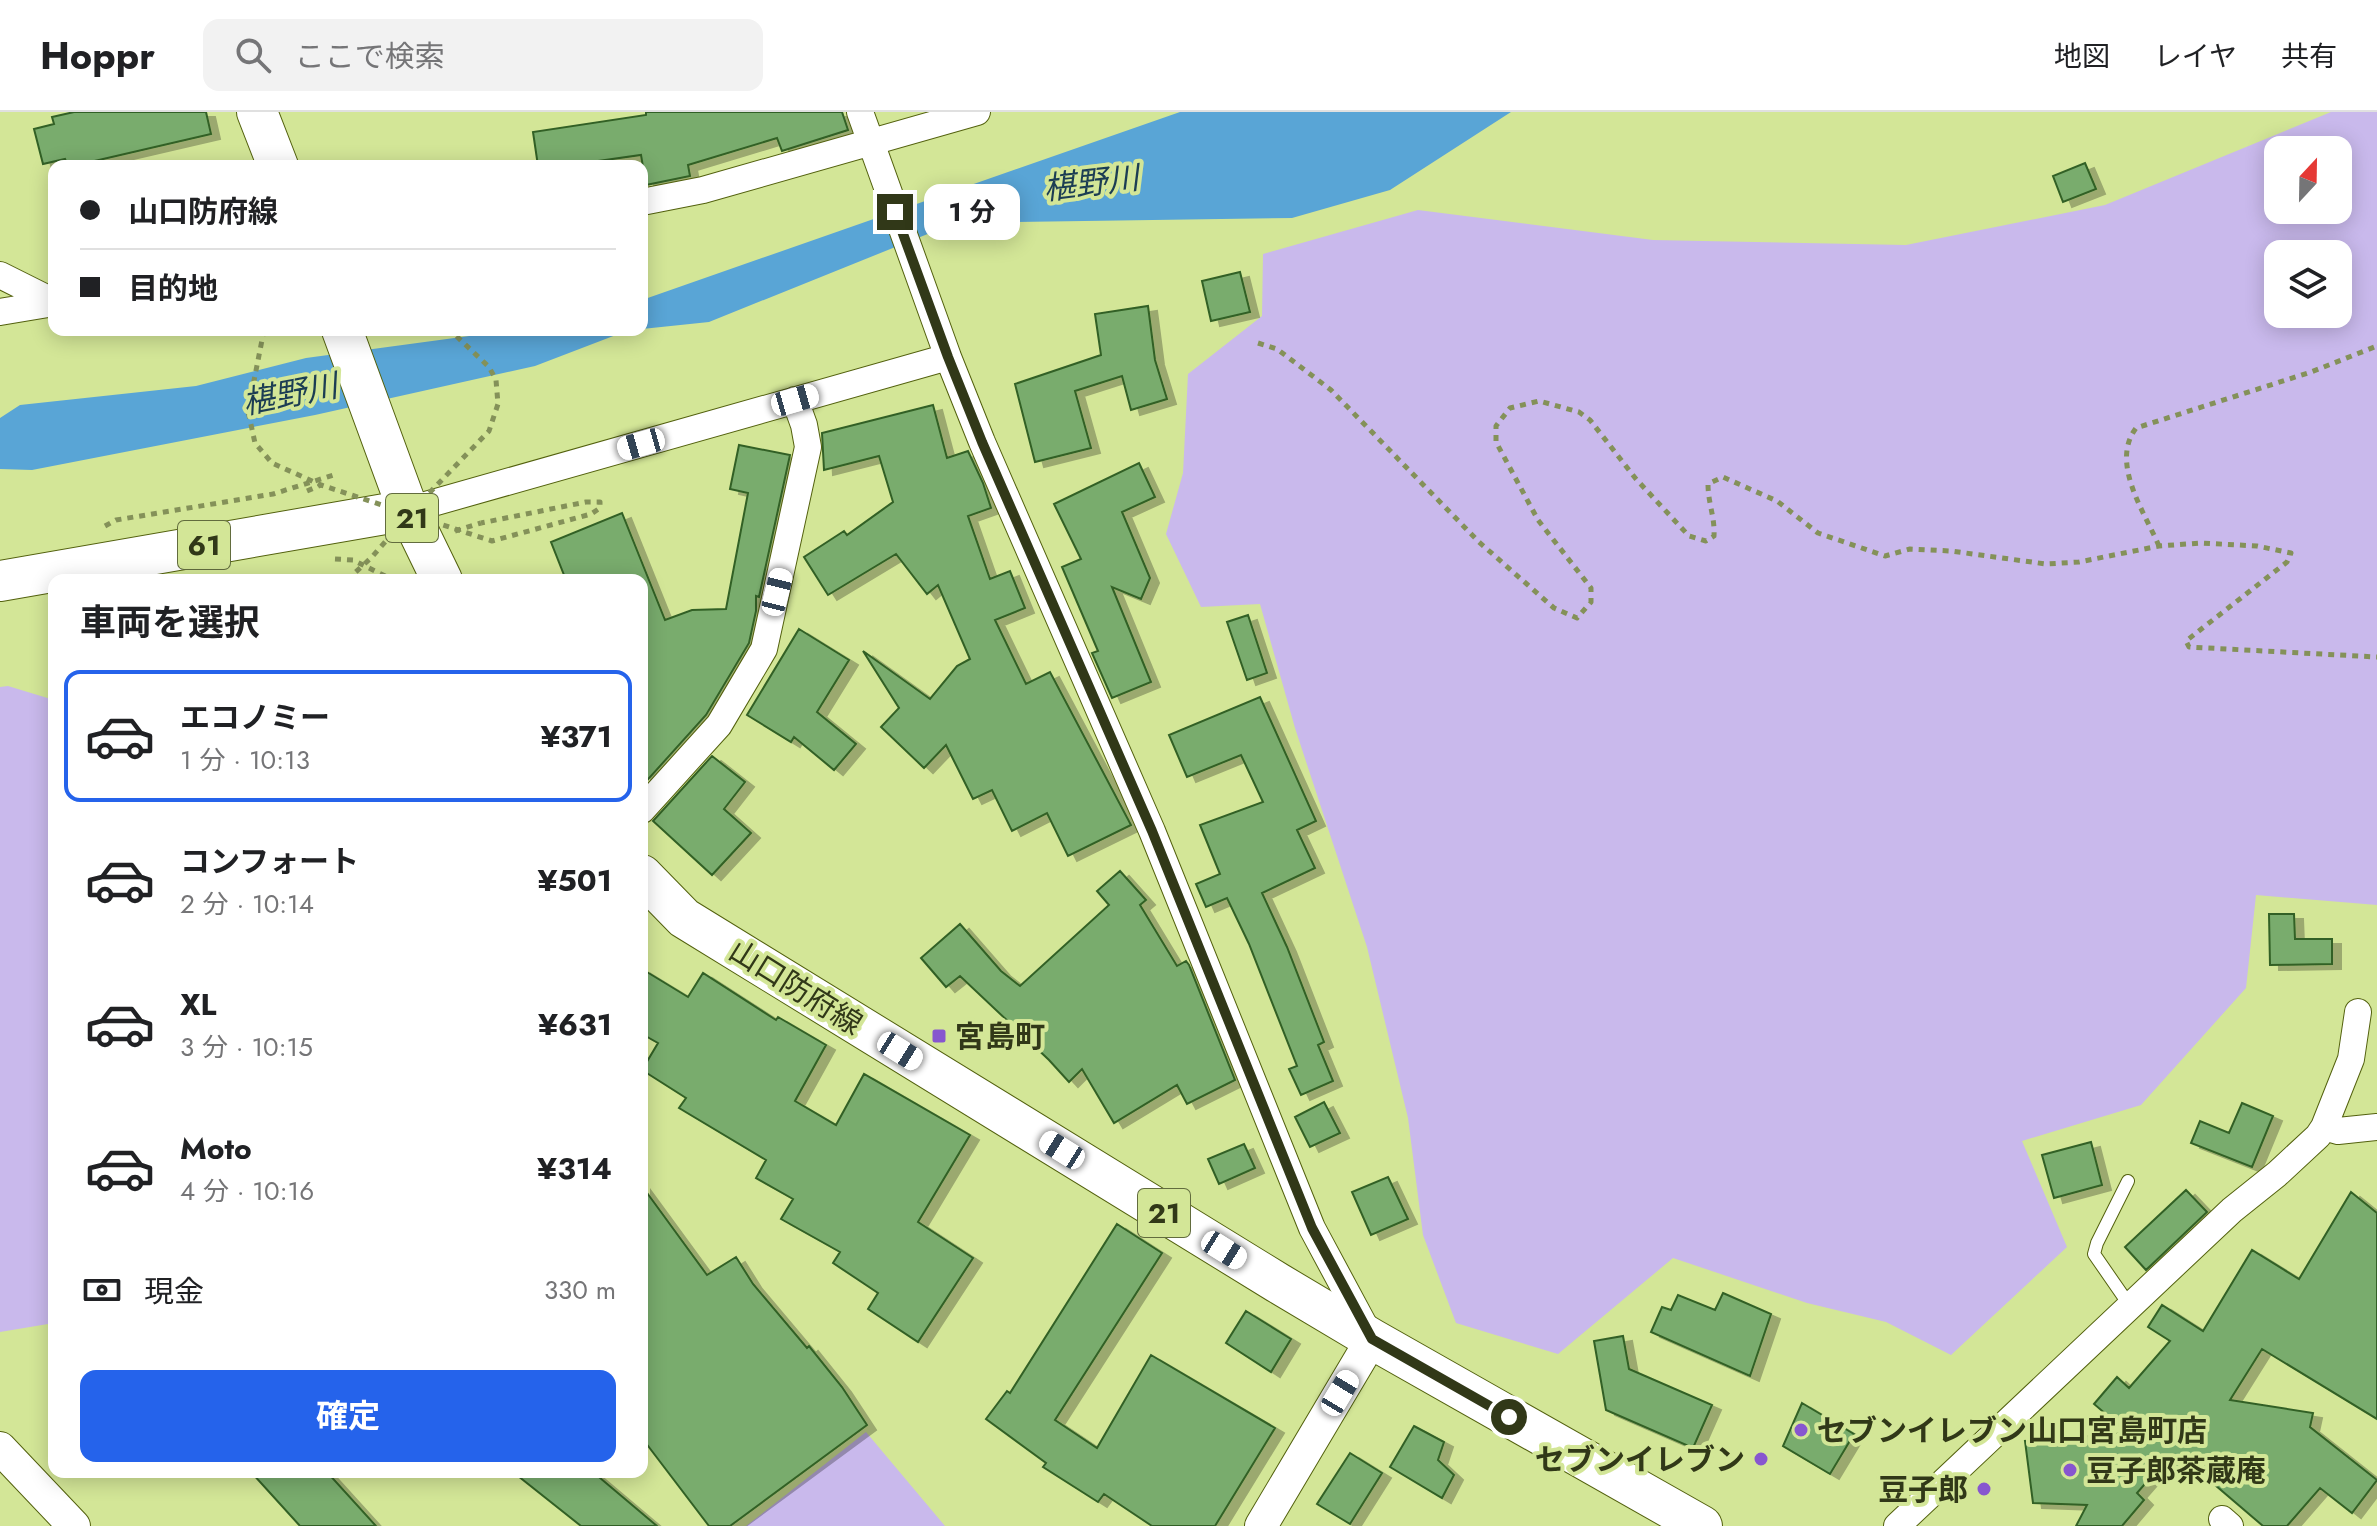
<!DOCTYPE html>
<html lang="ja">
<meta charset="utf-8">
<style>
:root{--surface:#fff;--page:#f2f2f2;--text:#202124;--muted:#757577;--line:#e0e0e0;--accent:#2563eb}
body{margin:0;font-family:Jost,"Noto Sans JP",sans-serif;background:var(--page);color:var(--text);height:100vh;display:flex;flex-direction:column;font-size:30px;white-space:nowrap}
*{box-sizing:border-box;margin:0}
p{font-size:26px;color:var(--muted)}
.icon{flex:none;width:44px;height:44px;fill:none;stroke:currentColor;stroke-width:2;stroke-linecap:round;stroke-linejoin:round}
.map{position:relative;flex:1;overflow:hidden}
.details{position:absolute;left:48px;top:462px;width:600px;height:904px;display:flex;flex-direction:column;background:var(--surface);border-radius:16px;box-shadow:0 4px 20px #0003}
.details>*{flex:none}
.banner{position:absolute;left:48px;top:48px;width:600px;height:176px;border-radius:16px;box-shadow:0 4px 20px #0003;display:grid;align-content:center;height:176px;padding:0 32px;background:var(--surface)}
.needle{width:52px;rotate:22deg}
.controls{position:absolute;left:2264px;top:24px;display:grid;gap:16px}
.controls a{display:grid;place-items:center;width:88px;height:88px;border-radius:16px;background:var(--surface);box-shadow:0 4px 20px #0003;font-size:40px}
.end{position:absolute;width:36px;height:36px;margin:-18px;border:10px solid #313818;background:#fff;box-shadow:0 0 0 4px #fff}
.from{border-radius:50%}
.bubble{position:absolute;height:56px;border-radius:16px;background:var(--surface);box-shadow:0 4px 20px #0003;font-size:26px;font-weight:700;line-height:56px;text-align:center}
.car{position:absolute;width:24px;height:48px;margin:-24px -12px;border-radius:10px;box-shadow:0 0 6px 2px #0007;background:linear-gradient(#fff 24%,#345 0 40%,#fff 0 76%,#345 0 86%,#fff 0)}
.banner b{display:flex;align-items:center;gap:28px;height:76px;font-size:30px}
.banner b+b{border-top:2px solid var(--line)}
.banner i{width:20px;height:20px;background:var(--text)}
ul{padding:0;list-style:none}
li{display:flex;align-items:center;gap:24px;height:132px;margin:0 16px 12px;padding:0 16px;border:4px solid transparent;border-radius:16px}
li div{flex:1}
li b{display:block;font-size:30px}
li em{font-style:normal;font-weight:700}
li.on{border-color:var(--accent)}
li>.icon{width:72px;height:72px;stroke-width:1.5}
h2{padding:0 32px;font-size:36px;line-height:96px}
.pay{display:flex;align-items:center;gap:20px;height:88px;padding:0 32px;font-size:30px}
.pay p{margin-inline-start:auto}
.button{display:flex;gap:16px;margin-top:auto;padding:16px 32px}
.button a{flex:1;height:92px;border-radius:16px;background:var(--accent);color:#fff;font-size:32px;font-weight:700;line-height:92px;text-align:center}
header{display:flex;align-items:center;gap:48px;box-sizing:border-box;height:112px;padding:0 40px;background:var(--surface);border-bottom:2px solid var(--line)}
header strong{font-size:38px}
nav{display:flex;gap:44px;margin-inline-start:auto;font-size:28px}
.search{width:560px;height:72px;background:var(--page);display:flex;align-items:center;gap:20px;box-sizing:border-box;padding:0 28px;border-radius:16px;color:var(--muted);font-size:30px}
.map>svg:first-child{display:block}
</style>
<header>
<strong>Hoppr</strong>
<div class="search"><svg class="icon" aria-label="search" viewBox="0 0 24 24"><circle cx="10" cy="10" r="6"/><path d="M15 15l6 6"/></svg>ここで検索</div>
<nav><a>地図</a><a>レイヤ</a><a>共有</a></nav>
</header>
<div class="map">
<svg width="2377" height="1414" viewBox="0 0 2377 1414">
<defs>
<filter id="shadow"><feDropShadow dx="9" dy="5" stdDeviation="0" flood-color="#0004"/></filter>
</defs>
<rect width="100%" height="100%" fill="#d3e697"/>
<path fill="#c9b9ec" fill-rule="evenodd" d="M 2331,0 L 2377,0 L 2377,793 L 2256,783 L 2246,876 L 2141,993 L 2022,1029 L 2067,1135 L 1951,1243 L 1886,1210 L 1807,1191 L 1673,1146 L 1558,1242 L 1456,1211 L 1423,1123 L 1408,1006 L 1367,835 L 1295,616 L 1260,492 L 1201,495 L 1166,422 L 1183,361 L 1188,262 L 1262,204 L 1263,142 L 1418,98 L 1653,128 L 1906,133 L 2105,93 ZM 2278,38 L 2338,38 L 2338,98 L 2278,98 ZM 2278,142 L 2338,142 L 2338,202 L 2278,202 Z
M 8,574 L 54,588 L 54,1211 L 0,1220 L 0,575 Z
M 866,1320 L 945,1414 L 746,1414 Z"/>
<path fill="#59a5d6" d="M 1180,0 L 1511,0 L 1390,78 L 1292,106 L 955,111 L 709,210 L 642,217 L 642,188 Z
M 513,218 L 629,218 L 535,254 L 315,303 L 32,358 L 0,357 L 0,306 L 20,293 L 196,274 L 306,246 Z"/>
<path fill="#79ac6d" stroke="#326125" stroke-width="2" filter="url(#shadow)" d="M 74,0 L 206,0 L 211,22 L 73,54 L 68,54 L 65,47 L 43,52 L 34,17 L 54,12 L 52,5 Z
M 646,0 L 842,0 L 848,18 L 782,39 L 777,26 L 688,53 L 690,64 L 646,73 L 641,43 L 563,54 L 538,54 L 533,20 L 646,3 Z
M 2085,51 L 2096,77 L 2063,90 L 2053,64 Z
M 1240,160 L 1250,200 L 1211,209 L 1202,169 Z
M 1148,194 L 1155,248 L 1167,287 L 1131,298 L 1122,264 L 1075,279 L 1091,336 L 1035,350 L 1015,272 L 1101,243 L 1095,202 Z
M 933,293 L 947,346 L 968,339 L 983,371 L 991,396 L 968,404 L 990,467 L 1010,459 L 1025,496 L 995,508 L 1026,572 L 1050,560 L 1131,713 L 1068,744 L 1047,701 L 1012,719 L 992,678 L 973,687 L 946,633 L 924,656 L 881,615 L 899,596 L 863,539 L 930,587 L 957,554 L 970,547 L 938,473 L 927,482 L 896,442 L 828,483 L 804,445 L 844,419 L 847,423 L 893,390 L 879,344 L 824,358 L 822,321 Z
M 739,333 L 790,343 L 759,485 L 756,484 L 756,499 L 749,531 L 706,603 L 642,674 L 642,468 L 566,468 L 551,430 L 622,401 L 665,508 L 692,498 L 726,497 L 748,381 L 730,377 Z
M 1139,351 L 1155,385 L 1122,400 L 1150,466 L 1141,487 L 1112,475 L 1151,570 L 1112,586 L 1092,541 L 1098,539 L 1062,455 L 1081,447 L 1054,392 Z
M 1248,503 L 1267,561 L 1247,568 L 1227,510 Z
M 799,517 L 849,548 L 817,600 L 856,632 L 834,658 L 794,625 L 791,630 L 747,603 Z
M 1260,585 L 1316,709 L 1297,718 L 1315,756 L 1262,781 L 1287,835 L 1324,930 L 1318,933 L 1333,969 L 1301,983 L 1289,957 L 1297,954 L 1249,832 L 1227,786 L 1206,795 L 1196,772 L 1220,762 L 1200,713 L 1263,690 L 1241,643 L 1187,665 L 1169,623 Z
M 712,644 L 745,670 L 724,697 L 751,721 L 712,763 L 653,709 Z
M 1120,759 L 1146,788 L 1140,793 L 1177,854 L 1186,849 L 1189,853 L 1235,968 L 1187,992 L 1177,973 L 1114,1011 L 1082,957 L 1069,970 L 1049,948 L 960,864 L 946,875 L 921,846 L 960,812 L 1001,859 L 1020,874 L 1109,793 L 1097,779 Z
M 2269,802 L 2294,802 L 2295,827 L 2332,827 L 2332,852 L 2270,853 Z
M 642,857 L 688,885 L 703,861 L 776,908 L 778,905 L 826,933 L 795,989 L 836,1013 L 864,962 L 970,1023 L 918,1110 L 973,1146 L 918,1230 L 868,1197 L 878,1181 L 833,1151 L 840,1140 L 781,1107 L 793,1087 L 756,1066 L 766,1048 L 679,996 L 686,986 L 642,958 L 658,931 L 642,922 Z
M 1324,990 L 1340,1021 L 1310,1035 L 1295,1005 Z
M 2242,991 L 2273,1004 L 2252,1055 L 2191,1031 L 2200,1009 L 2229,1021 Z
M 2091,1030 L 2102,1073 L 2054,1086 L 2042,1043 Z
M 1244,1032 L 1255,1056 L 1219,1072 L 1208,1047 Z
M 1388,1065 L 1408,1107 L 1371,1123 L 1352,1080 Z
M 642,1074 L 707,1163 L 736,1145 L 753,1172 L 807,1236 L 809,1234 L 842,1275 L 867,1313 L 730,1414 L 709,1414 L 642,1326 Z
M 2186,1078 L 2207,1100 L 2146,1158 L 2125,1135 Z
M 2351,1080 L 2377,1101 L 2377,1307 L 2262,1237 L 2230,1288 L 2313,1301 L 2310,1315 L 2377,1368 L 2352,1401 L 2320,1376 L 2287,1414 L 2263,1414 L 2188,1350 L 2178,1361 L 2165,1349 L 2137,1381 L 2144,1388 L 2122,1414 L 2076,1414 L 2087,1393 L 2033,1391 L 2025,1329 L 2128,1321 L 2094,1292 L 2117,1265 L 2129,1276 L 2170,1229 L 2148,1215 L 2162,1193 L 2203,1219 L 2252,1138 L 2299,1167 Z
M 1117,1112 L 1162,1141 L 1055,1308 L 1097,1336 L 1151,1243 L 1275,1316 L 1215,1414 L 1152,1414 L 1104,1382 L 1098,1390 L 1043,1355 L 1046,1351 L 986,1307 L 1007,1279 L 1010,1281 Z
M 1723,1181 L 1771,1202 L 1750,1264 L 1651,1220 L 1662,1195 L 1671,1198 L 1678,1183 L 1715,1198 Z
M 1246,1199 L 1291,1227 L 1271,1260 L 1226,1231 Z
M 1623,1224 L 1629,1257 L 1712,1293 L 1693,1336 L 1606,1298 L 1594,1229 Z
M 1802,1291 L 1854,1322 L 1830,1362 L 1783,1334 Z
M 1414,1314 L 1444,1330 L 1438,1348 L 1454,1363 L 1442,1386 L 1390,1355 Z
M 1350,1341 L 1382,1361 L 1350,1412 L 1317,1392 Z
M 251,1360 L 327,1360 L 376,1414 L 300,1414 Z
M 513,1360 L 593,1360 L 657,1414 L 581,1414 Z"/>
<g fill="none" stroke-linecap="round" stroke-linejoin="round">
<defs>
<path id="service" d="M 2128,1069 L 2097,1131 L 2094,1142 L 2130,1194"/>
<path id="minor" d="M 860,0 L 948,245 L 982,330 L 1152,719 L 1312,1116 L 1370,1224
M 642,90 L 703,78 L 977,0
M 0,163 L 54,190
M 0,200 L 54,191
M 408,398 L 948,245
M 642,698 L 719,613 L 764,537 L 808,335 L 804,313 L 795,288
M 2324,1015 L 2338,1019 L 2377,1015
M 2222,1407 L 2230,1414
M 1897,1414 L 2232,1098 L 2277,1062 L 2318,1024 L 2324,1015 L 2351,947 L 2358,900"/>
<path id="tertiary" d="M 0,1336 L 74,1414
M 1261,1414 L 1372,1227"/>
<path id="primary" d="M 257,0 L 278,54
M 342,218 L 408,398 L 442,468
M 0,469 L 408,398
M 642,763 L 684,806 L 1278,1171 L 1372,1227 L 1702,1414"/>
</defs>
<use href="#service" stroke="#53610e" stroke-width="14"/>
<use href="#minor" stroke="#53610e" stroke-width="28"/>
<use href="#tertiary" stroke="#53610e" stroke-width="34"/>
<use href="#primary" stroke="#53610e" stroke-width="42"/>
<path stroke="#849159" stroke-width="5" stroke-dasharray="6 6" stroke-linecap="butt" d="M 1258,231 L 1277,237 L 1331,278 L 1479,430 L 1554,496 L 1577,506 L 1591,490 L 1591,476 L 1538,408 L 1496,330 L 1496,314 L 1510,296 L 1539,289 L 1579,300 L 1590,308 L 1636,367 L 1689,424 L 1706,429 L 1714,424 C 1715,405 1708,391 1708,372 L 1723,365 L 1777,389 L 1818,421 L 1885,444 L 1910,437 L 1951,439 L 2046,452 L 2079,450 L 2159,434 L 2201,431 L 2257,434 L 2291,441 L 2287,450 L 2186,529 L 2189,535 L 2377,545
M 307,379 L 321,373
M 105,414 L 116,408 L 273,382 L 337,362
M 455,419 L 481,411
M 2159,434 C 2144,399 2110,351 2136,316 L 2311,260 L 2377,234
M 335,447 L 353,448 L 393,468"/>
<use href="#service" stroke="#fff" stroke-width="12"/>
<use href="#minor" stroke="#fff" stroke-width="26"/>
<use href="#tertiary" stroke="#fff" stroke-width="32"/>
<use href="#primary" stroke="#fff" stroke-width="40"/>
<path stroke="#849159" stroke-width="5" stroke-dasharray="6 6" stroke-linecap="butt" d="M 264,218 L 248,299 L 255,331 L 272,351 L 321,373 L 492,429 L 591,402 L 600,396 L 600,390 L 586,390 L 481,411
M 347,468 L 372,445 L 411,400 L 489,319 L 498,292 L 496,268 L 489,255 L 450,218"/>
</g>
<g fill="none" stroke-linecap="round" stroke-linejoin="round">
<path stroke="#313818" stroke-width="10" d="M 895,100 L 948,245 L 982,330 L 1152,719 L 1312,1116 L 1372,1227 L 1509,1305"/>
</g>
<g fill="#8756cf" stroke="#d3e697" stroke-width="3">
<rect x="931" y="916" width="16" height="16" rx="4"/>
<circle cx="1801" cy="1318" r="8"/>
<circle cx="1761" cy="1347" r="8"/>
<circle cx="2070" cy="1358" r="8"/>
<circle cx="1984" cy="1377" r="8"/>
</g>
<g text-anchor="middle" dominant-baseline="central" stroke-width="8" stroke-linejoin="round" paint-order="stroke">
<g fill="#d3e697" stroke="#626c3e" stroke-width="2">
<rect x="386" y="382" width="52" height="48" rx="6"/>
<rect x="178" y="409" width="52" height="48" rx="6"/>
<rect x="1138" y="1077" width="52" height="48" rx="6"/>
</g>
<g font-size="28" font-weight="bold" fill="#313818">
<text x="412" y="406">21</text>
<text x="204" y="433">61</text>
<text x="1164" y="1101">21</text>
</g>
<g font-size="30" fill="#313818" stroke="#d3e697">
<text transform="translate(796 875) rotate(32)">山口防府線</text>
</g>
<g font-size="30" font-weight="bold" fill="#313818" stroke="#d3e697" text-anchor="start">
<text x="955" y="924">宮島町</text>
<text x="1817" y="1318">セブンイレブン山口宮島町店</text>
<text x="1745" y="1347" text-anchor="end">セブンイレブン</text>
<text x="2086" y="1358">豆子郎茶蔵庵</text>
<text x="1968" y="1377" text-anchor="end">豆子郎</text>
</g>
<g font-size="32" font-style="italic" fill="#1c3d53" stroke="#d3e697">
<text transform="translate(1091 71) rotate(-7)">椹野川</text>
<text transform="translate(290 282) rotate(-11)">椹野川</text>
</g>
</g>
</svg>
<div class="controls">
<a><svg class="needle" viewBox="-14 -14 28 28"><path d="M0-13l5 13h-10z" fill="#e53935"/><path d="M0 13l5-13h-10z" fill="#757577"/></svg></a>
<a><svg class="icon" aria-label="layers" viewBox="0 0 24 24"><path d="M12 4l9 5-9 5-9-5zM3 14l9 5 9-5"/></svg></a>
</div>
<i class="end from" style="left:1509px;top:1305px"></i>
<i class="end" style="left:895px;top:100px"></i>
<div class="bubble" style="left:924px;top:72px;width:96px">1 分</div>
<i class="car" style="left:795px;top:288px;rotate:74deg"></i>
<i class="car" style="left:641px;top:332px;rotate:254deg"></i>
<i class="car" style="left:777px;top:480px;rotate:14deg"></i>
<i class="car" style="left:900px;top:939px;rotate:122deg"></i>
<i class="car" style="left:1062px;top:1038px;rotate:302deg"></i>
<i class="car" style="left:1224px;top:1138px;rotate:122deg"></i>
<i class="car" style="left:1340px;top:1281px;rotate:31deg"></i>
<div class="banner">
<b><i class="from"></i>山口防府線</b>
<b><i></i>目的地</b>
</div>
<section class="details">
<h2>車両を選択</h2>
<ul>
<li class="on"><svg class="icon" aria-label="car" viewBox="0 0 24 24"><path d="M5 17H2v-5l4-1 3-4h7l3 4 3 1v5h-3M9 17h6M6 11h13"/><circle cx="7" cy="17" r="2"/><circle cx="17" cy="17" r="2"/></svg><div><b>エコノミー</b><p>1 分 · 10:13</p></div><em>¥371</em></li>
<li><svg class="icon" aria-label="car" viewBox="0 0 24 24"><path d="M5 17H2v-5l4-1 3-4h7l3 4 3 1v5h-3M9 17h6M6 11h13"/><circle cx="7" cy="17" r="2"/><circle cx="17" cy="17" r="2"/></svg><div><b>コンフォート</b><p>2 分 · 10:14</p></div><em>¥501</em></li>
<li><svg class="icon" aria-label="car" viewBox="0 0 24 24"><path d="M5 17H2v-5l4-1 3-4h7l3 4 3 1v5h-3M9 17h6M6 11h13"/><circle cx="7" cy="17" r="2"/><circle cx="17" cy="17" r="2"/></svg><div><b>XL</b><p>3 分 · 10:15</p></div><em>¥631</em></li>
<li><svg class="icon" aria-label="car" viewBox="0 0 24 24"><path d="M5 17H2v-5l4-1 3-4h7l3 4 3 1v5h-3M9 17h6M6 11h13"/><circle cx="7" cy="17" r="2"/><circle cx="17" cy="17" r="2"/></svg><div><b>Moto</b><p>4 分 · 10:16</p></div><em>¥314</em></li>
</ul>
<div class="pay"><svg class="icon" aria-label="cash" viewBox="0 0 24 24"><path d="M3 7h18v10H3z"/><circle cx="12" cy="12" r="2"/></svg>現金<p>330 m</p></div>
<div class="button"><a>確定</a></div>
</section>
</div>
